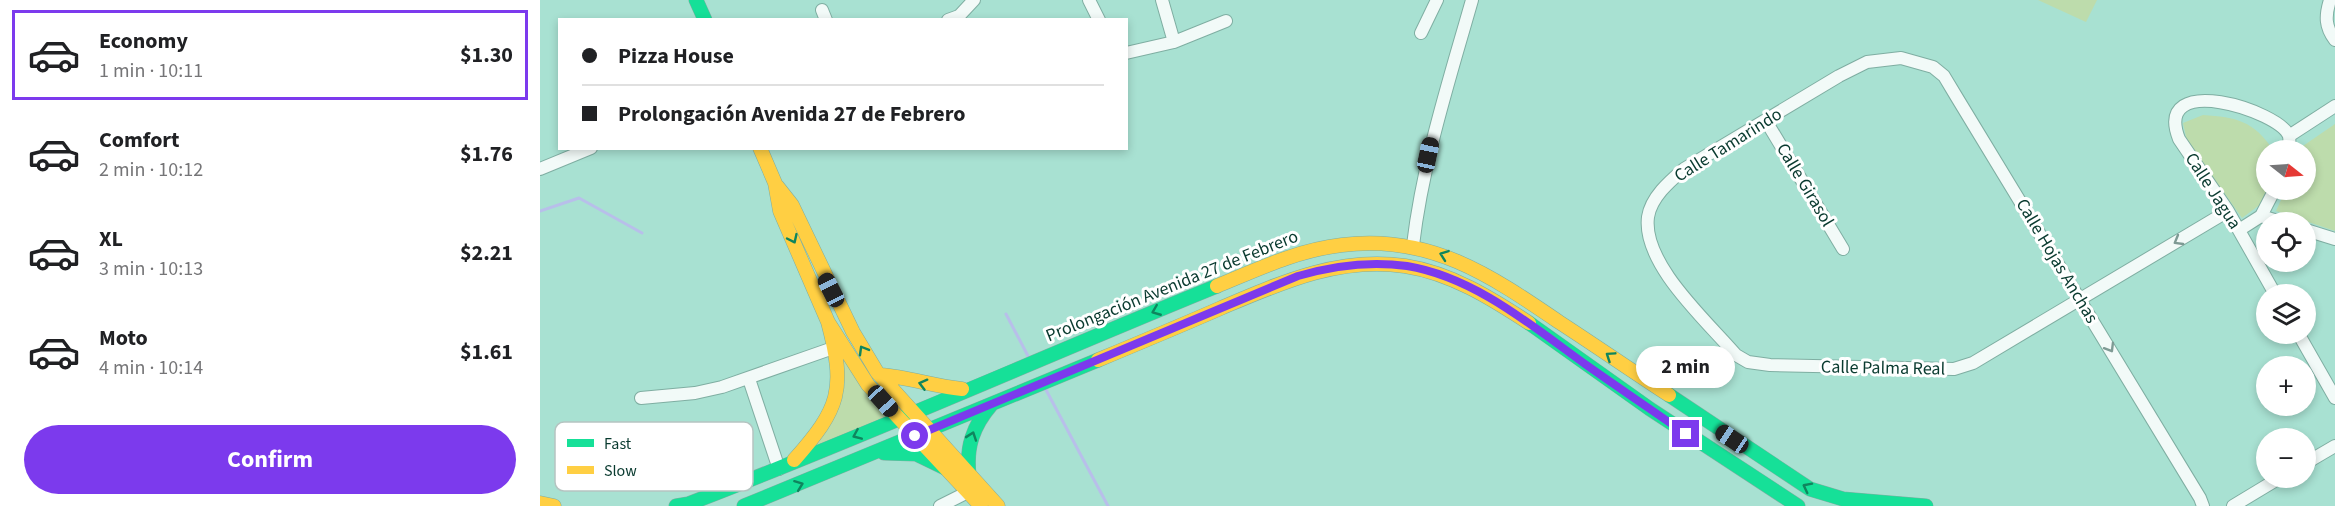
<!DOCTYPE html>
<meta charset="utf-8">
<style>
:root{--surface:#fff;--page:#f2f2f2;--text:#202124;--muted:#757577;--line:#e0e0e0;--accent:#7c3aed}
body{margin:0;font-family:"Source Sans 3",sans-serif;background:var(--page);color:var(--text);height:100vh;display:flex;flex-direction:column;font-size:22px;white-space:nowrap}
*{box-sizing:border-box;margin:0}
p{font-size:20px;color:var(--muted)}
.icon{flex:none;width:33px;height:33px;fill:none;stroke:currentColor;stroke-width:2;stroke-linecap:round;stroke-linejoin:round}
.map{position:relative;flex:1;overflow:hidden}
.drawer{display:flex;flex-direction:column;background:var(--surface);width:540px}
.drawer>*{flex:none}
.top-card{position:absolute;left:18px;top:18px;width:570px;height:132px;border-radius:0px;box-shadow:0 3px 9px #0003;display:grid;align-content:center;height:132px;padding:0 24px;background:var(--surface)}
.needle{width:39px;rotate:107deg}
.tools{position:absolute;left:1716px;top:140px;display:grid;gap:12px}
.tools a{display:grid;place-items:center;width:60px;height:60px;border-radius:50%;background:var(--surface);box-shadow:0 3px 9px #0003;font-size:30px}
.end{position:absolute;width:27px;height:27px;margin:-14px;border:8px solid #7c3aed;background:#fff;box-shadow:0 0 0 3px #fff}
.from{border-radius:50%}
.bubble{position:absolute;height:42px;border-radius:21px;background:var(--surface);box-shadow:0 3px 9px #0003;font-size:20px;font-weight:700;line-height:42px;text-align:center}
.car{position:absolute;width:18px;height:36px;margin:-18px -9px;border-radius:8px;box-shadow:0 0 4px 2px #0007;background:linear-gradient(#222 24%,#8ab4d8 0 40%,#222 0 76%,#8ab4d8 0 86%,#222 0)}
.top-card b{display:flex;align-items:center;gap:21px;height:57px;font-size:22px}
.top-card b+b{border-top:2px solid var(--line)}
.top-card i{width:15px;height:15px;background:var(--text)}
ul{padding:10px 0 0;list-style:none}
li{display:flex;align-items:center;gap:18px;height:90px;margin:0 12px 9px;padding:0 12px;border:3px solid transparent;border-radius:0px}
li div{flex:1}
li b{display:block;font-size:22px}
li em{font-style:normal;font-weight:700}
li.active{border-color:var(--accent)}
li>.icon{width:54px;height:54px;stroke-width:1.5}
.cta{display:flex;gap:12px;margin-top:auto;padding:12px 24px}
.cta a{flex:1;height:69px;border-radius:36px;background:var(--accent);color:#fff;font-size:24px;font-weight:700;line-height:69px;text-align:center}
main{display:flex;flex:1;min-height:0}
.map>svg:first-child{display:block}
</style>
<main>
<section class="drawer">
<ul>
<li class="active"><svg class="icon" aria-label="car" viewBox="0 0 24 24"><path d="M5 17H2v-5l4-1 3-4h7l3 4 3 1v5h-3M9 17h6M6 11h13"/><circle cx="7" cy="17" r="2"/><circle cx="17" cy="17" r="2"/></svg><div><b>Economy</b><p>1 min · 10:11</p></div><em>$1.30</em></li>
<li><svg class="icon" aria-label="car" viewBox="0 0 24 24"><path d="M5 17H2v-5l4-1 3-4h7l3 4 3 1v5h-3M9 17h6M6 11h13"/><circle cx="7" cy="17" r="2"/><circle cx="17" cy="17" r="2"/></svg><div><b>Comfort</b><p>2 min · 10:12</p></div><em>$1.76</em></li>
<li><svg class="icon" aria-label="car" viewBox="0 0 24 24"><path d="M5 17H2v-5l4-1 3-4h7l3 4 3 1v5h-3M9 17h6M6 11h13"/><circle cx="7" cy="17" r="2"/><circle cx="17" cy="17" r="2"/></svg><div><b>XL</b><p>3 min · 10:13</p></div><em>$2.21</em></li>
<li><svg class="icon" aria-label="car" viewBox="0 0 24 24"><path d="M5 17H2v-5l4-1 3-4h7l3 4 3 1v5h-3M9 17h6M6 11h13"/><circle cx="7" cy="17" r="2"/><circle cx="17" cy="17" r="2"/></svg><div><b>Moto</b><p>4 min · 10:14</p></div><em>$1.61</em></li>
</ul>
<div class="cta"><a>Confirm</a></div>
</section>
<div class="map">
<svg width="1795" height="506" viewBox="0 0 1795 506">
<rect width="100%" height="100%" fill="#a8e1d2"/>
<path fill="#bddcac" d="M 1498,0 L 1557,0 L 1546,22 Z
M 1663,115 C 1696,117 1714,121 1733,150 L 1726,150 L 1726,189 L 1732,189 L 1721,204 L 1702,218 L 1647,141 L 1643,123 Z
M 1795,124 L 1795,231 L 1736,211 L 1746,189 L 1766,189 L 1766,150 L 1757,150 Z
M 303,360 L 347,416 L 268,450 Z"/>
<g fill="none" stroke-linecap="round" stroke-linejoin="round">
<path stroke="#b8bfea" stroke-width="3" d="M 0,211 L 39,198 L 102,233
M 466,314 L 488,356
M 505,388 L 568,506"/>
<defs>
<path id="street" d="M 549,0 L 559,20
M 622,0 L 634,42
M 1790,0 C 1785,16 1785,27 1795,40
M 282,10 L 286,20
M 408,20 L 419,16 L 434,0
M 881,33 L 897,0
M 586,53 L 634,42 L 686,21
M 1226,121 L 1303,249
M 1749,136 L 1795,106
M 0,169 L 51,148
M 1721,216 L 1741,222
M 1699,230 L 1721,216 L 1735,189
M 1766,230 L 1795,239
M 873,245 C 883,161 909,81 932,0
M 1735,294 L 1688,211 L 1639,139 C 1612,70 1740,111 1749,136 C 1750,141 1749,146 1748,150
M 1758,333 L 1795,398
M 209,379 L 239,469
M 101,398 L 155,393 L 182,387 L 296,347
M 1766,463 L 1795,446
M 400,506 L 428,492
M 1663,506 L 1660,498 L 1416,96 L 1404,76 L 1393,67 L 1361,58 L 1327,62 L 1299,76 L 1144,169 C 1130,181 1111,197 1108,217 C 1102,264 1167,321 1196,355 L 1208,362 L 1230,365 L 1414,369 L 1433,363 L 1688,211
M 1693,506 L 1741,477"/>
<path id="fast" d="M 156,0 L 165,20
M 989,323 L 1110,409 L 1258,506
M 1129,395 L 1270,489 L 1303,499 L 1386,506
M 344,453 L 376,454 L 405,468
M 429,474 C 426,447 433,426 451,405
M 136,506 L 148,504 C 326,436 500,358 677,286
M 204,506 L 558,360"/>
<path id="slow" d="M 220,148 L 235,183 L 240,211 L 288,322 L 328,385 L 441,506
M 237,186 L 252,205 L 313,332 L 337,372 L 458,506
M 677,286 C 718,269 758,250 802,245 C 890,234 950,275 1019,322 C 1056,346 1092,371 1129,395
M 558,360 C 599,343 640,326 681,308 C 740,283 799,256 865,266 C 911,273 951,298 989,323
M 340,375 C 368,377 393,386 422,389
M 254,460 C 300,408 306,390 288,322
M 0,503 L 14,506"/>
</defs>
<use href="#street" stroke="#7faea2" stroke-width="14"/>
<use href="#fast" stroke="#7faea2" stroke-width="15"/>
<use href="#slow" stroke="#7faea2" stroke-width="15"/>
<use href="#street" stroke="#f2faf8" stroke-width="12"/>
<use href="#fast" stroke="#16e098" stroke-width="14"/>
<use href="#slow" stroke="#ffcf43" stroke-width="14"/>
</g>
<defs><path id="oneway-chevron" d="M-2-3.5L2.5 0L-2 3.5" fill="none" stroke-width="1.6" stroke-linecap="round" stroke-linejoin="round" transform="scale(1.5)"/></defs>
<g stroke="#0f855e">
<use href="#oneway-chevron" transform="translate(253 239) rotate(65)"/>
<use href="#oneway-chevron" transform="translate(904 255) rotate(-160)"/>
<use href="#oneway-chevron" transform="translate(616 311) rotate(158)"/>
<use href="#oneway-chevron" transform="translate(323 350) rotate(-120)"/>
<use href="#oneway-chevron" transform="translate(1070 356) rotate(-146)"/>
<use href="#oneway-chevron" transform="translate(383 384) rotate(-165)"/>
<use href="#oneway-chevron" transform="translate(317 435) rotate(157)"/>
<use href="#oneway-chevron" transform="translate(432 436) rotate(-71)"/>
<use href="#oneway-chevron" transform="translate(259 485) rotate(-21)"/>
<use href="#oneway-chevron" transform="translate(1267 487) rotate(-153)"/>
</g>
<g stroke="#7e9a94">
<use href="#oneway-chevron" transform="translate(1638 241) rotate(150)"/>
<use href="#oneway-chevron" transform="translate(1570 348) rotate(59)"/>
</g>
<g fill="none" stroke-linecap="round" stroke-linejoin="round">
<path stroke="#7c3aed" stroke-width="8" d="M 375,436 L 758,276 C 792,266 831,261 867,266 C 934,277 991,325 1045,364 C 1079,388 1113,411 1146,434"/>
</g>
<g text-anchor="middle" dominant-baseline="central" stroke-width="6" stroke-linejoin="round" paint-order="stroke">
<g font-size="18" fill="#093a2f" stroke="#fff">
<text transform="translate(1188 145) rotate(-32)">Calle Tamarindo</text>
<text transform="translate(1265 185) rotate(59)">Calle Girasol</text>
<text transform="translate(1673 191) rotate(57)">Calle Jagua</text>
<text transform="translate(1517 261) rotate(59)">Calle Hojas Anchas</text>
<text transform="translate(632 286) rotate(-22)">Prolongación Avenida 27 de Febrero</text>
<text transform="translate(1343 368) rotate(1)">Calle Palma Real</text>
</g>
</g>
<rect x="15" y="422" width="198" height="69" rx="9" fill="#fff" stroke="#b5c4c1" stroke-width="1.5"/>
<rect x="27" y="439" width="27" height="8" fill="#16e098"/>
<rect x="27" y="466" width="27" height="8" fill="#ffcf43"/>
<g font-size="16" fill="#093a2f">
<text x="64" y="449">Fast</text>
<text x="64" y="476">Slow</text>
</g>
</svg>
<div class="tools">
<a><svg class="needle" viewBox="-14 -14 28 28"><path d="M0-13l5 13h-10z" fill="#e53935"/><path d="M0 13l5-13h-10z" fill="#757577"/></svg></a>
<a><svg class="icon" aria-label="locate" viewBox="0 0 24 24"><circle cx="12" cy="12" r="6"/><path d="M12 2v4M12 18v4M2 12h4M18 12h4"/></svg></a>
<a><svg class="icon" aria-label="layers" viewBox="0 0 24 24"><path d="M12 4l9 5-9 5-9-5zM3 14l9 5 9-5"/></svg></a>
<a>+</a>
<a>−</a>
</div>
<i class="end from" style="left:375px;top:436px"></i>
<i class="end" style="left:1146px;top:434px"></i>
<div class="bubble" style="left:1096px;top:346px;width:99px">2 min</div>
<i class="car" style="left:888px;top:155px;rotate:12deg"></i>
<i class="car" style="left:291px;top:290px;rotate:333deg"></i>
<i class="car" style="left:343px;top:401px;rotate:138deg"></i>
<i class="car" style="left:1192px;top:439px;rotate:304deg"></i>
<div class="top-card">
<b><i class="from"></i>Pizza House</b>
<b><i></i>Prolongación Avenida 27 de Febrero</b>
</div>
</div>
</main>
